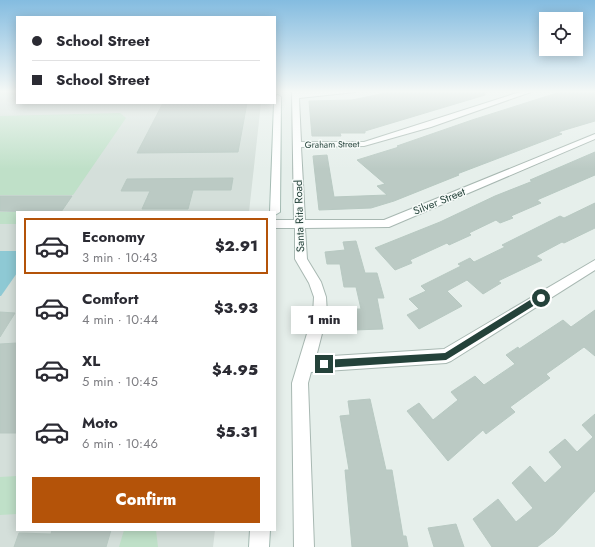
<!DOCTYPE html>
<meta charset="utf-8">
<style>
:root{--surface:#fff;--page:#f2f2f3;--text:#2b2b33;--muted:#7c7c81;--line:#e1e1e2;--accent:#b45309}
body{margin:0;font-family:Jost,sans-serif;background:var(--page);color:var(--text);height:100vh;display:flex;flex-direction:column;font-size:15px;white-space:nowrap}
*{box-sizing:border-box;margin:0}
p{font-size:13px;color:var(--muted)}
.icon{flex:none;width:22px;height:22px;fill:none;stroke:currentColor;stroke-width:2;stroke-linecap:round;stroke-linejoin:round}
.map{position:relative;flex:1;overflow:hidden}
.panel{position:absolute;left:16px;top:211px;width:260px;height:320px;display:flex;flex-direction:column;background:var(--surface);border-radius:0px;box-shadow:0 2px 10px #0003}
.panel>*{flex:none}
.hud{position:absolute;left:16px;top:16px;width:260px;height:88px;border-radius:0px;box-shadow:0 2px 10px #0003;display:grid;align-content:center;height:88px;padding:0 16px;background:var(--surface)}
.controls{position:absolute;left:539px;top:12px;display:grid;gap:8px}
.controls a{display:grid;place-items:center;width:44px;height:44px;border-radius:0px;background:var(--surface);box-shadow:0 2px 10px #0003;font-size:20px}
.end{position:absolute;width:18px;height:18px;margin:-9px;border:5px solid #24423a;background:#fff;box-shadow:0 0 0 2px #fff}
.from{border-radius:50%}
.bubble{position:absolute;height:28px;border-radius:0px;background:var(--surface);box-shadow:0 2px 10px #0003;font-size:13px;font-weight:800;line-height:28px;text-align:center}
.hud b{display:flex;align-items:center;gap:14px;height:38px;font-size:15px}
.hud b+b{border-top:1px solid var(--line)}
.hud i{width:10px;height:10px;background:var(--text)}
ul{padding:7px 0 0;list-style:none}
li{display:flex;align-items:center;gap:12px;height:56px;margin:0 8px 6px;padding:0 8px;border:2px solid transparent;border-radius:0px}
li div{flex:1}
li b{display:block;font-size:15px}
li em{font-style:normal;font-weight:800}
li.selected{border-color:var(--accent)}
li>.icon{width:36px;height:36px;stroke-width:1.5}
.cta{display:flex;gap:8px;margin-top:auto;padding:8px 16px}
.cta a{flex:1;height:46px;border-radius:0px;background:var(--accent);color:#fff;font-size:16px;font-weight:800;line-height:46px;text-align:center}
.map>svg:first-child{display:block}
</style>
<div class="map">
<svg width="595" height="547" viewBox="0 0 595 547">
<rect width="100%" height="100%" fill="#e6efeb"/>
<path fill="#d4dfda" d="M 0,92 L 17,92 L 17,103 L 261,103 L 249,212 L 17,212 L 17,530 L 215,530 L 213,547 L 0,547 Z"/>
<path fill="#bfe0c8" d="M 120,113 L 126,118 L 73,195 L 0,195 L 0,116 Z
M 0,212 L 69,212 L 17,212 L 17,224 L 0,224 Z
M 17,476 L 17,514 L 0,515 L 0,477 Z
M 124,530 L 156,530 L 158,547 L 119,547 Z"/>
<path fill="#8ec9d4" d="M 0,251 L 17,251 L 17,273 L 1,296 L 0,296 Z"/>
<path fill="#bbcac4" stroke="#b8c9c2" d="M 390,92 L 485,92 L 485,95 L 365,131 L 365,133 L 340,133 L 341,136 L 312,136 L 309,101 L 352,100 Z
M 560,92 L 595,92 L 595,121 L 558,132 L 562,134 L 457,174 L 459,175 L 394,201 L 371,208 L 319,210 L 313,156 L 327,155 L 334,197 L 387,195 L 377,186 L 385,184 L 357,160 L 399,147 L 397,146 L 472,120 Z
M 163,103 L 247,103 L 238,152 L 137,153 Z
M 595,152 L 595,175 L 537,200 L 541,203 L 511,216 L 513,218 L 500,223 L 496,220 L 469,233 L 471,235 L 449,245 L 447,243 L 410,260 L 412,263 L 395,270 L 375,248 L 440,222 L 495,196 L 533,181 L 530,180 Z
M 233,178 L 231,190 L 193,190 L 188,209 L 142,209 L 150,191 L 121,191 L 127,179 Z
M 0,196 L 72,196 L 61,212 L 0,211 Z
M 595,203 L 595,228 L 564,243 L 562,242 L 536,256 L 542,260 L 498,281 L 501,283 L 483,294 L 467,280 L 447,291 L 462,306 L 419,329 L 407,315 L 419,309 L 409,299 L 426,291 L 421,286 L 461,266 L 458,264 L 470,258 L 474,262 L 505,247 L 502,245 L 560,216 L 564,218 Z
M 356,241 L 365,273 L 377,273 L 384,298 L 377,298 L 383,329 L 353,330 L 350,309 L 361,309 L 356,287 L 344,287 L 340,264 L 327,264 L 325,252 L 345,250 L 343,242 Z
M 595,310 L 595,356 L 584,347 L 546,374 L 550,378 L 510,407 L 515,412 L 486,434 L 483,430 L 448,461 L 407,411 L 419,403 L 433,420 L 458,400 L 451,392 L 475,376 L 484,385 L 515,364 L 506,355 L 518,347 L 519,349 L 563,320 L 571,327 Z
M 0,312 L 15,313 L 0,337 Z
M 17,343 L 17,433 L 0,433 L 0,344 Z
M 370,399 L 386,470 L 392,470 L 403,536 L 406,536 L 408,547 L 352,547 L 345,470 L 349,470 L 340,416 L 350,415 L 348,401 Z
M 595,414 L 595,491 L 554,534 L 537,547 L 492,547 L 473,519 L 498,499 L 516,522 L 533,508 L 512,483 L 530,466 L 545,483 L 562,467 L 549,452 L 565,439 L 577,452 L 593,437 L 582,425 Z
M 456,524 L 464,547 L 434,547 L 428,528 Z
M 52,530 L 111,530 L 106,547 L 14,547 L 19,533 L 51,534 Z"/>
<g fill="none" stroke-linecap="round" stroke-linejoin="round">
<defs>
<path id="minor" d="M 292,92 L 355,92 L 299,98 L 301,142 L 364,142 L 520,92 L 531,92 L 431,127 L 364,146 L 301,147 L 305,220 L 384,220 L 595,134 L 595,139 L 389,227 L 305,228 L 307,259 L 321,282 L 326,297 L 327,314 L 316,357 L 444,349 L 595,260 L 595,270 L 451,361 L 446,363 L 311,372 L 308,383 L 314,547 L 294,547 L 292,383 L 313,314 L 314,297 L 309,283 L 295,259 L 295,228 L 275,228 L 275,220 L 294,220 Z"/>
<path id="secondary" d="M 278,95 L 281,97 L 280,212 L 275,215 L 275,212 L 270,212 L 274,103 L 275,96 Z
M 250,530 L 270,530 L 269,547 L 249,547 Z"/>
</defs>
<use href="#minor" stroke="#a8b8b2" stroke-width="2"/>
<use href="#secondary" stroke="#a4bbb3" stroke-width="2"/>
<use href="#minor" fill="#fff" fill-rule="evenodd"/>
<use href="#secondary" fill="#fff" fill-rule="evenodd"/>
</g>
<linearGradient id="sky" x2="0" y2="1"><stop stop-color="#84bce0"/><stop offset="0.54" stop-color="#f4f8f6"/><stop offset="1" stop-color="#f4f8f6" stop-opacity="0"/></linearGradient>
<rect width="595" height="169" fill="url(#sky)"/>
<path fill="#24423a" d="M 538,295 L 543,295 L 543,300 L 446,360 L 324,368 L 320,364 L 324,360 L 445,353 Z"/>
<g text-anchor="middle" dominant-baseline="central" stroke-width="3" stroke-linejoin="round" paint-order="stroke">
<g font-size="9" fill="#24423a" stroke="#f7fbf9">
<text transform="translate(332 144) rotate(-1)">Graham Street</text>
</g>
<g font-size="11" fill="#24423a" stroke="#f7fbf9">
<text transform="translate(439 201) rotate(-22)">Silver Street</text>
<text transform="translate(299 216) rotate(-92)">Santa Rita Road</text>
</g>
</g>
</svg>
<div class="controls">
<a><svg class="icon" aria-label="locate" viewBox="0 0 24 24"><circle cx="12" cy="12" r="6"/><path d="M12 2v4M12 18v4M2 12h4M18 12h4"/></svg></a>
</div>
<i class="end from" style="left:541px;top:298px"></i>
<i class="end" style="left:324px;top:364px"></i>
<div class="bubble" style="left:291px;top:306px;width:66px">1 min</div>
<div class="hud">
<b><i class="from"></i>School Street</b>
<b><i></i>School Street</b>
</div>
<section class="panel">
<ul>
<li class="selected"><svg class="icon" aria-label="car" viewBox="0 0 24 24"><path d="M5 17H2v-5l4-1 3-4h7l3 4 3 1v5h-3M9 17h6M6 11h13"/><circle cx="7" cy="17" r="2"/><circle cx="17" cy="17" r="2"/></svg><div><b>Economy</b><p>3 min · 10:43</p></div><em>$2.91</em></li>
<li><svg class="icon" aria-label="car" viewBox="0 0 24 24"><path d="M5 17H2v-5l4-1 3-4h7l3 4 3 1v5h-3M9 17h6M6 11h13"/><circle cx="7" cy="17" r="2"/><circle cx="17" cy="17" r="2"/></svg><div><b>Comfort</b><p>4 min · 10:44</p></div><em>$3.93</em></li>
<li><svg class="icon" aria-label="car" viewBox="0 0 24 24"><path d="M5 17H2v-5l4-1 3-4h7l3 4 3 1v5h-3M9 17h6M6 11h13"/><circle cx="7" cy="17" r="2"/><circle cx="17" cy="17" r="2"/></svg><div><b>XL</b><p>5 min · 10:45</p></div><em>$4.95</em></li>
<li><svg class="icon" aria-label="car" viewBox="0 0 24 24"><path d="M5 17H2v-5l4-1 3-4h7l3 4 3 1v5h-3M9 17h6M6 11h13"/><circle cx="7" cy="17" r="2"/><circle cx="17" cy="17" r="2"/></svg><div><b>Moto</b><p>6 min · 10:46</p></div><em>$5.31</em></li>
</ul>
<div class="cta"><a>Confirm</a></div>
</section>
</div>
